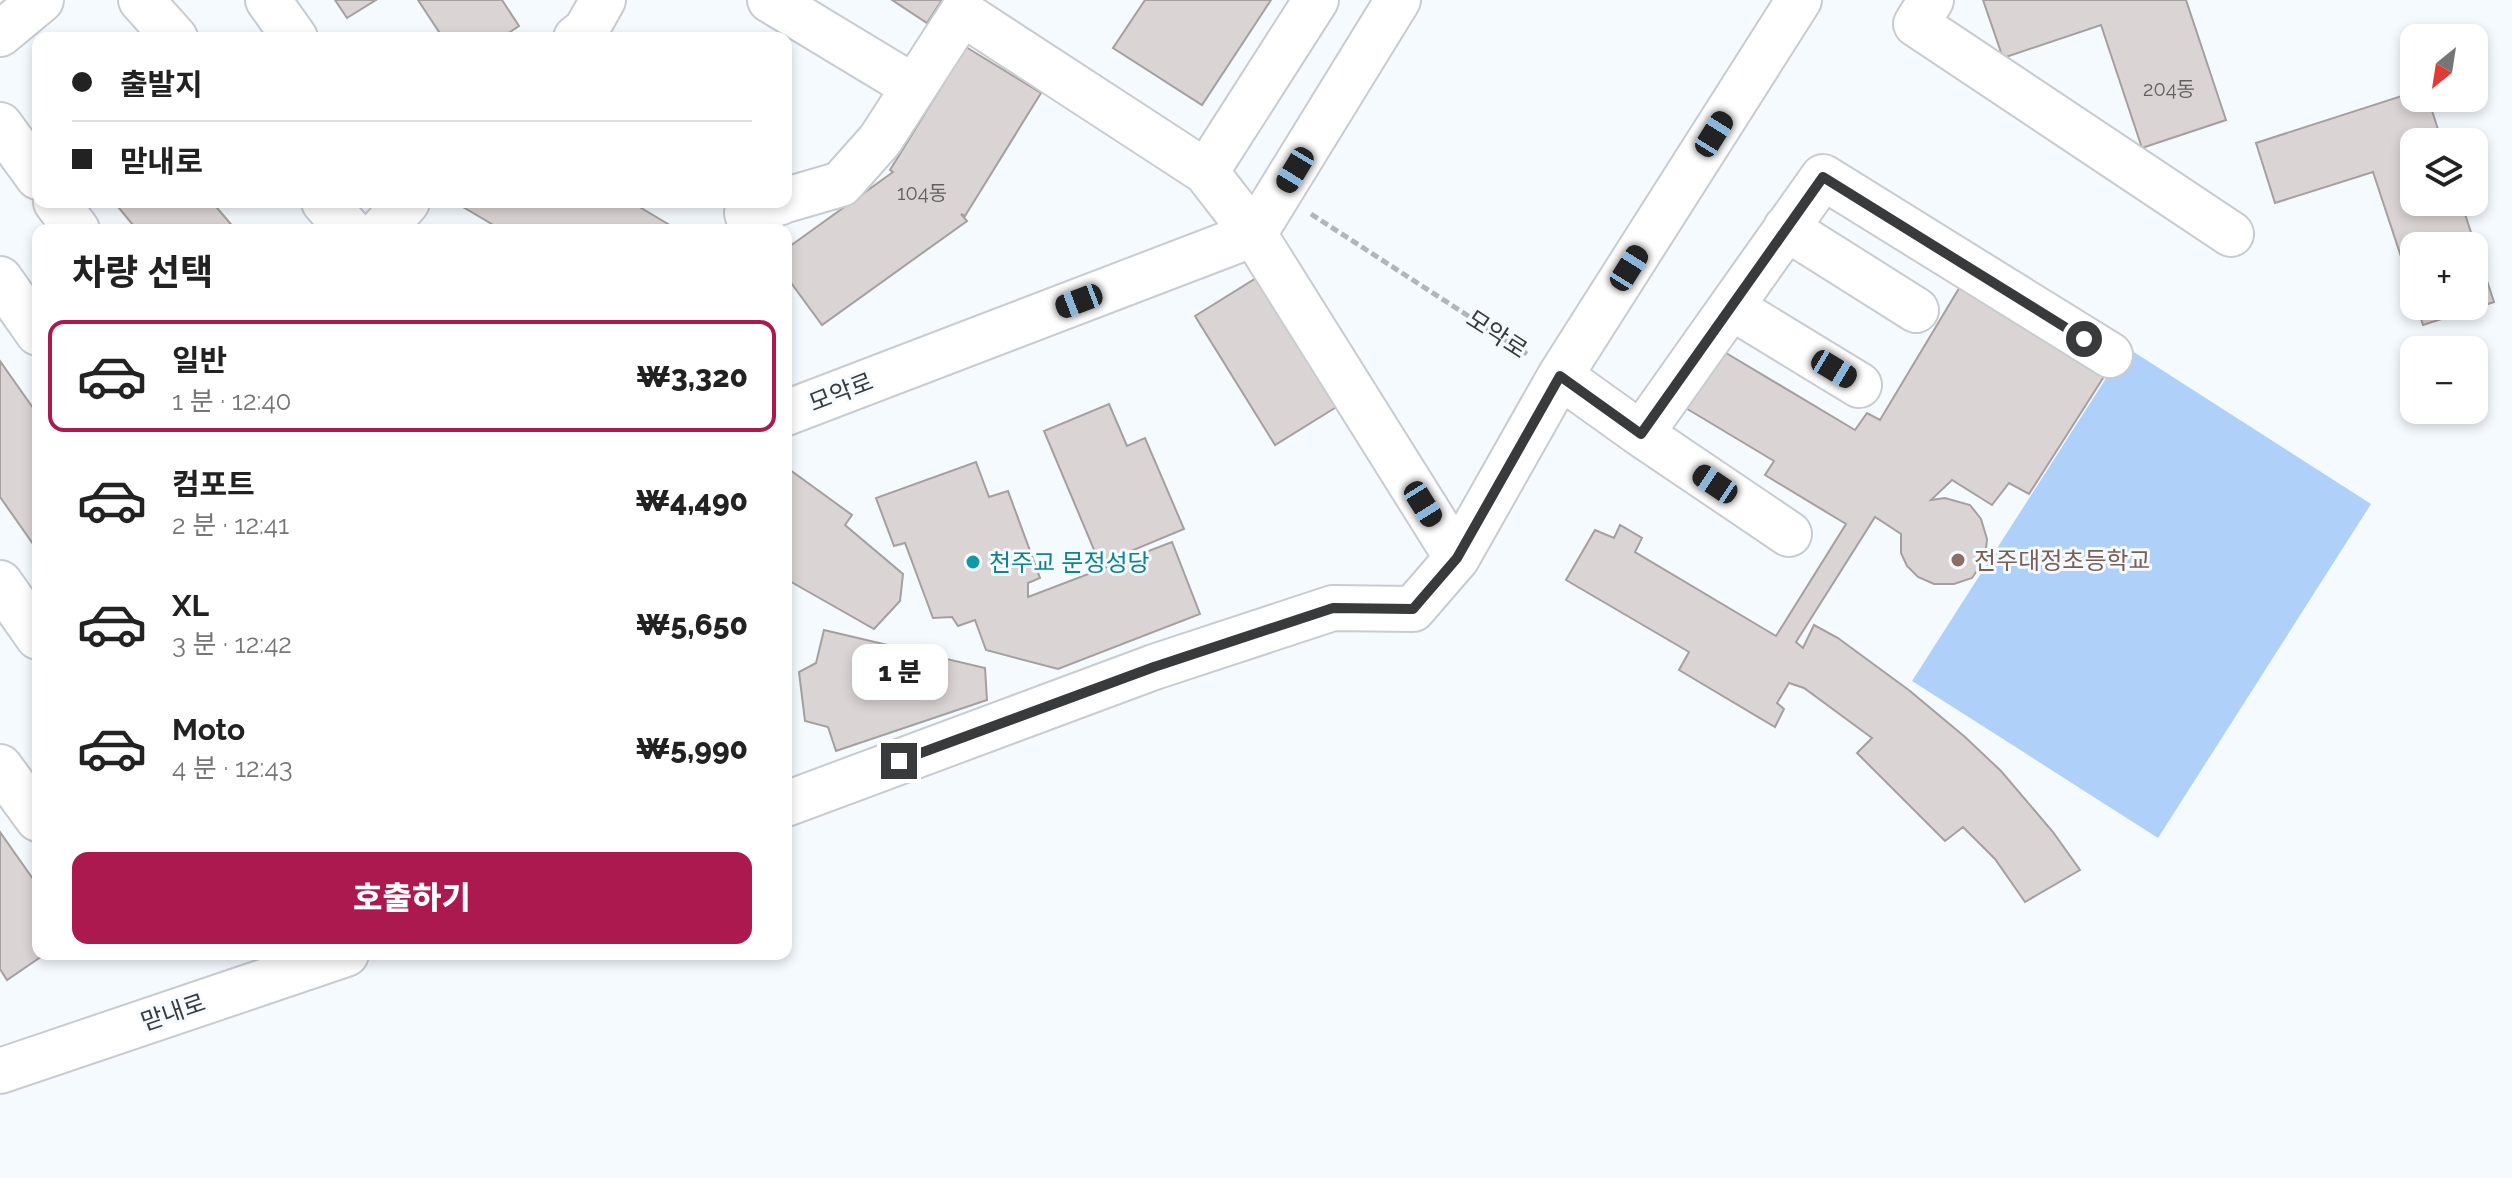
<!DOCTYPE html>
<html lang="ko">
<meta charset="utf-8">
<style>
:root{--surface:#fff;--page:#f2f2f2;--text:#222;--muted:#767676;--line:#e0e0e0;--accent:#ab194e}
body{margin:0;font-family:Raleway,"Noto Sans KR",sans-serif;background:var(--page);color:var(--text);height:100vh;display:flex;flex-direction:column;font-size:30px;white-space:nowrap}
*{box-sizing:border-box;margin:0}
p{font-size:26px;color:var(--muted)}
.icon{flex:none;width:44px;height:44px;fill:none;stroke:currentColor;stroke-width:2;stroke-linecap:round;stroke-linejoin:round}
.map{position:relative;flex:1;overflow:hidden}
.panel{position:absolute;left:32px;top:224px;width:760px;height:736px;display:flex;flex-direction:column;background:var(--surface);border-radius:16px;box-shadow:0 4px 12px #0003}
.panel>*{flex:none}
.banner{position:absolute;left:32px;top:32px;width:760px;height:176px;border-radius:16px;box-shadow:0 4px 12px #0003;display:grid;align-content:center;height:176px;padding:0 40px;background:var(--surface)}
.needle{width:52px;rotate:210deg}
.fabs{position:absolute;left:2400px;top:24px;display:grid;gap:16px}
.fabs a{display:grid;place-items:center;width:88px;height:88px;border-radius:16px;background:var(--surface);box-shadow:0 4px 12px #0003;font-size:40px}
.end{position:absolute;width:36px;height:36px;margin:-18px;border:10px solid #393a3c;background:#fff;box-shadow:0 0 0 4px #fff}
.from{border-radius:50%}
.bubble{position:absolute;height:56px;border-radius:16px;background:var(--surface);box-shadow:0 4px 12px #0003;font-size:26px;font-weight:800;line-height:56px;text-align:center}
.car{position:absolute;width:24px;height:48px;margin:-24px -12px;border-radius:10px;box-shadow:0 0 6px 2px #0007;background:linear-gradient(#222 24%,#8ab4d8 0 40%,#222 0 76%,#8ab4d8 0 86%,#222 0)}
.banner b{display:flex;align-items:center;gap:28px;height:76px;font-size:30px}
.banner b+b{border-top:2px solid var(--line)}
.banner i{width:20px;height:20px;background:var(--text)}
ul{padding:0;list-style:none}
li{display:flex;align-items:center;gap:24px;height:112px;margin:0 16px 12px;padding:0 24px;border:4px solid transparent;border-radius:16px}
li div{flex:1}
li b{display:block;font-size:30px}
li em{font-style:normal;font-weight:800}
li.on{border-color:var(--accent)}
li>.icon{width:72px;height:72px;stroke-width:1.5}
h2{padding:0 40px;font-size:36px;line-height:96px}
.button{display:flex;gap:16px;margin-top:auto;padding:16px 40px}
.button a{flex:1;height:92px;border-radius:16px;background:var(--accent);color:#fff;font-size:32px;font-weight:800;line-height:92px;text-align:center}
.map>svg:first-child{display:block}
</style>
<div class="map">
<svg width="2512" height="1178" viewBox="0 0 2512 1178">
<rect width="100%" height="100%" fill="#f5faff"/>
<path fill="#aed0f9" d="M 2126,347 L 2371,504 L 2158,838 L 1912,681 Z"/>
<path fill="#dbd4d5" stroke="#a59fa0" stroke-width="2" d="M 335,0 L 376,0 L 347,18 Z
M 418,0 L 502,0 L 519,26 L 501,38 L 443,38 Z
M 892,0 L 942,0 L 927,23 Z
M 1145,0 L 1271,0 L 1202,105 L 1113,48 Z
M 1983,0 L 2186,0 L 2226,120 L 2142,148 L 2101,25 L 2003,58 Z
M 966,47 L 1041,93 L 965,216 L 961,214 L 967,221 L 822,325 L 786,276 L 786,249 L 893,172 L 890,170 Z
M 2414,92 L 2414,98 L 2428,98 L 2442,142 L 2414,142 L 2414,202 L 2461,202 L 2494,302 L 2423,325 L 2417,306 L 2474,306 L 2474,246 L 2414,246 L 2414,296 L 2373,172 L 2275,203 L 2256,143 Z
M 114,202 L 212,202 L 236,230 L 137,230 Z
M 467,202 L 631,202 L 678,230 L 502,230 L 463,207 Z
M 1967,275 L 2105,375 L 2029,494 L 2009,483 L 1992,505 L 1952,480 L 1931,500 L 1945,498 L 1970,505 L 1981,519 L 1987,539 L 1985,559 L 1972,578 L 1954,584 L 1934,584 L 1918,577 L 1907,566 L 1901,553 L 1901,534 L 1875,517 L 1796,642 L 1803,648 L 1814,625 L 1838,638 L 1910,691 L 1965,737 L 2001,771 L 2053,832 L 2080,870 L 2025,902 L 1995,859 L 1963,827 L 1945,841 L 1857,753 L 1872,738 L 1804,688 L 1789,683 L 1777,703 L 1784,709 L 1775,727 L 1679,670 L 1689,652 L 1566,580 L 1595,530 L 1614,538 L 1620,525 L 1642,538 L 1635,552 L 1776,636 L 1846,524 L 1765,475 L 1774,461 L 1684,407 L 1721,350 L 1855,430 L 1867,413 L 1880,420 Z
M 1258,277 L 1338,406 L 1275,445 L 1195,316 Z
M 0,361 L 38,415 L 38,551 L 0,497 Z
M 1109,404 L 1127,446 L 1145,438 L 1184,529 L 1100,564 L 1044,431 Z
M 976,462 L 989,497 L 1008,491 L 1040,578 L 1028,583 L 1028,597 L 1172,542 L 1200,614 L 1058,669 L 986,650 L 975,620 L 958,626 L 952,617 L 933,618 L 905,543 L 894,546 L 876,498 Z
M 786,467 L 852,515 L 845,525 L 903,574 L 900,601 L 874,629 L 786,579 Z
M 824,630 L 985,668 L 987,700 L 836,751 L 828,727 L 805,721 L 799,672 L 816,663 Z
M 0,832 L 38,886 L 38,954 L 45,954 L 7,980 L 0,969 Z"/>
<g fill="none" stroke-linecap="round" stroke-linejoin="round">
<defs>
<path id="minor" d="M 141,0 L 175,38
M 268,0 L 295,38
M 770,0 L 914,87
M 1931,0 L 1916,24 L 2231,234
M 0,34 L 41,0
M 576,38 L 586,30 L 603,0
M 0,125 L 38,177
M 1206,172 L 1316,0
M 786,200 L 841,184 L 880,140 L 962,13 L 1206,172 L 1254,234 L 1457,558
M 56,202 L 77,230
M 324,202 L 349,230
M 1786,228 L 1916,310
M 382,230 L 407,202
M 752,230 L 747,213 L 781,202
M 0,279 L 38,333
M 1731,307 L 1859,385
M 1560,376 L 1641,434 L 1789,534
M 786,413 L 1254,234 L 1398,0
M 1641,434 L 1823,177 L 2110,355
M 0,583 L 38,637
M 0,767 L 38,819
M 786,804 L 1154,667 L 1333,608 L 1413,609 L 1457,558 L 1560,376 L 1799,0
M 0,1071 L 346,954"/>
</defs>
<use href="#minor" stroke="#c8ccd1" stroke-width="48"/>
<path stroke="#b2b6ba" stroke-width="5" stroke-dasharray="8 4" stroke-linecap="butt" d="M 1311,214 L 1527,354"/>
<use href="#minor" stroke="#fff" stroke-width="44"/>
</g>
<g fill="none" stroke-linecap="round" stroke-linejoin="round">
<path stroke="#393a3c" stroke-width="10" d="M 899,761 L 1154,667 L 1333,608 L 1413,609 L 1457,558 L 1560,376 L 1641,434 L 1823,177 L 2084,339"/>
</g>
<circle fill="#8d6e63" stroke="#f5faff" stroke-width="3" cx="1958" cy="560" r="8"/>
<circle fill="#0f9aa8" stroke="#f5faff" stroke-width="3" cx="973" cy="562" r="8"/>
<g text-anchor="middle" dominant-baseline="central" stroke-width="6" stroke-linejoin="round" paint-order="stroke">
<g font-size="20" fill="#626062">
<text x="2169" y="89">204동</text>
<text x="922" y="193">104동</text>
</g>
<g font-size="24" fill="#393a3c" stroke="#f5faff">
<text transform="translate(1497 334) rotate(33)">모악로</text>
<text transform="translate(841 392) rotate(-21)">모악로</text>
<text transform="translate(173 1012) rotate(-19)">맏내로</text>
</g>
<g font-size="24" fill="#785e54" stroke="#f5faff" text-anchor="start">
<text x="1974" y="560">전주대정초등학교</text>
</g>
<g font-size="24" fill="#0d838f" stroke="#f5faff" text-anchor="start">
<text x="989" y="562">천주교 문정성당</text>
</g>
</g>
</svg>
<div class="fabs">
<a><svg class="needle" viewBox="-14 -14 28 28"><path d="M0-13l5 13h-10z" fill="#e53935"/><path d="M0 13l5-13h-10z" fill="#767676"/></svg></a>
<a><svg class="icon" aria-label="layers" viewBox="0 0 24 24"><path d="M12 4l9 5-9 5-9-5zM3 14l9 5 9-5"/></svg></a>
<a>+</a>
<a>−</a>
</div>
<i class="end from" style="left:2084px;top:339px"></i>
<i class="end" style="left:899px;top:761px"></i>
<div class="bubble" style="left:852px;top:644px;width:96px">1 분</div>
<i class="car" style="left:1714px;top:134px;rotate:32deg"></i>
<i class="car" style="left:1295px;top:170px;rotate:211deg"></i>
<i class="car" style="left:1629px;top:268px;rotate:32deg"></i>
<i class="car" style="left:1079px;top:301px;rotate:249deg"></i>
<i class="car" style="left:1834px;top:369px;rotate:121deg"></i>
<i class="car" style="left:1715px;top:484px;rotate:304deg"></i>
<i class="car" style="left:1423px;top:504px;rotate:148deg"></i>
<div class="banner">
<b><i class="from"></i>출발지</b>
<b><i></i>맏내로</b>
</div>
<section class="panel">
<h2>차량 선택</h2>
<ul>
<li class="on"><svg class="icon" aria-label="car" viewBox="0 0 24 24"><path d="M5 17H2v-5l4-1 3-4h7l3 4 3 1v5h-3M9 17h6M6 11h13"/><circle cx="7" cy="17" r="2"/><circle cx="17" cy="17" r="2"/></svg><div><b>일반</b><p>1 분 · 12:40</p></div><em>₩3,320</em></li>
<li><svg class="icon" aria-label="car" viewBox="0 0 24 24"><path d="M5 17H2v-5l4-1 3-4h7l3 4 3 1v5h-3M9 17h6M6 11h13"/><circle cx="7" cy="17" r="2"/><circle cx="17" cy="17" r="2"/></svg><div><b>컴포트</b><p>2 분 · 12:41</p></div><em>₩4,490</em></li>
<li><svg class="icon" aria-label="car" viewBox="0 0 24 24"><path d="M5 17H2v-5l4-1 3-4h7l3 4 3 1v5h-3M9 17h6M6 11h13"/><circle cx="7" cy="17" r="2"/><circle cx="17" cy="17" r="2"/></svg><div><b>XL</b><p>3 분 · 12:42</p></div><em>₩5,650</em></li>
<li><svg class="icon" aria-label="car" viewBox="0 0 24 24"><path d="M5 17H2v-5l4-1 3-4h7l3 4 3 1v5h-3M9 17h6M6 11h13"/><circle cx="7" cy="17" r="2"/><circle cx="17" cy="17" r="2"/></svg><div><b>Moto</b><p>4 분 · 12:43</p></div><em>₩5,990</em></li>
</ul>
<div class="button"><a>호출하기</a></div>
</section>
</div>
